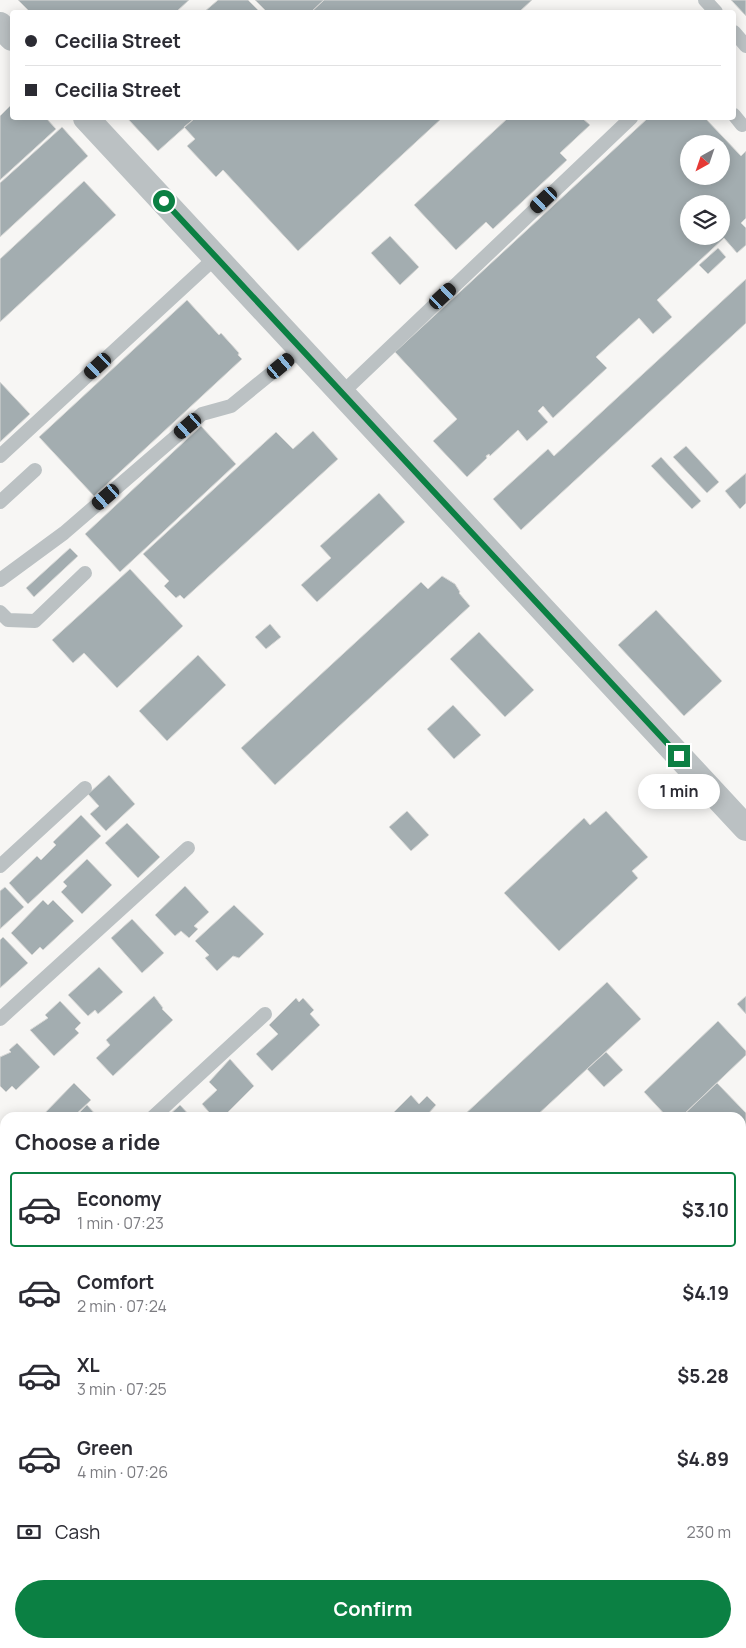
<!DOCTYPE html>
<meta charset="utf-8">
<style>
:root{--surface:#fff;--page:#f2f2f3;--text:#2b2b33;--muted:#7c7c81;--line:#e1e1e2;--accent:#0b8043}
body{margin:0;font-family:Manrope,sans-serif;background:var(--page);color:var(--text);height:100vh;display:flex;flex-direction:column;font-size:19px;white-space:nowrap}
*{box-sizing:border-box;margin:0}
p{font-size:16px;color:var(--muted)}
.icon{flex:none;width:28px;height:28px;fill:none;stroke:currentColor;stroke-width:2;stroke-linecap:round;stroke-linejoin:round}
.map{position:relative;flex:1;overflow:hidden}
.sheet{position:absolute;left:0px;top:1112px;width:746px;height:536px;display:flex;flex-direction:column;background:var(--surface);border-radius:15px 15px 0 0;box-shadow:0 2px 12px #0003}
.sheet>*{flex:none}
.top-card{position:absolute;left:10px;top:10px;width:726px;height:110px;border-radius:5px;box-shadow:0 2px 12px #0003;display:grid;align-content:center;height:110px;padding:0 15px;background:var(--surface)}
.needle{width:32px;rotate:220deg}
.controls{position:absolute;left:680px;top:135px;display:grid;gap:10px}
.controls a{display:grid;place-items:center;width:50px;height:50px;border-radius:50%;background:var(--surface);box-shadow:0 2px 12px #0003;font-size:25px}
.end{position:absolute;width:22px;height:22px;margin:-11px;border:6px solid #0b8043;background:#fff;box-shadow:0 0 0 2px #fff}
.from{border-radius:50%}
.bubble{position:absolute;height:35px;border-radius:18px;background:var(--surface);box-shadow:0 2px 12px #0003;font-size:16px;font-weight:700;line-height:35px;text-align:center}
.car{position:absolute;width:15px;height:30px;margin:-15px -8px;border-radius:6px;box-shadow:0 0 4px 1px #0007;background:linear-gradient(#222 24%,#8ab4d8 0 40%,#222 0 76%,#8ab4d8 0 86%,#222 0)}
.top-card b{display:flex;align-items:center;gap:18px;height:48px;font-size:19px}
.top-card b+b{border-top:1px solid var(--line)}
.top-card i{width:12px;height:12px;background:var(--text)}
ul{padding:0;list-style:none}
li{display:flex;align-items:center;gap:15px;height:75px;margin:0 10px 8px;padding:0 5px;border:2px solid transparent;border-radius:5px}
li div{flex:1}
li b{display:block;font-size:19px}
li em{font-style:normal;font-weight:700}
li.current{border-color:var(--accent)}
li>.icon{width:45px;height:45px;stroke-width:1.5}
h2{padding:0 15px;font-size:22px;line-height:60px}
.pay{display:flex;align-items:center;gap:12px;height:55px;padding:0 15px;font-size:19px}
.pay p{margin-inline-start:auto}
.action{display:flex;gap:10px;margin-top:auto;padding:10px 15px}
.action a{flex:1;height:58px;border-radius:30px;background:var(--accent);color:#fff;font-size:20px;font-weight:700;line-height:58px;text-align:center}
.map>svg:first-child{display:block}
</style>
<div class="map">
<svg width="746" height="1648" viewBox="0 0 746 1648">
<rect width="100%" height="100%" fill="#f7f6f4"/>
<path fill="#a3adb0" stroke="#d8d8d6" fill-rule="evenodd" d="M 18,0 L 189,0 L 176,12 L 30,12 Z
M 218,0 L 248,0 L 260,12 L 204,12 Z
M 255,0 L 324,0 L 311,12 L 267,12 Z
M 324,0 L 532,0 L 519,12 L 311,12 Z
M 731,0 L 746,0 L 746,16 Z
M 12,104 L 12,118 L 46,118 L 56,129 L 0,180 L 0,116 Z
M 127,118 L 195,118 L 158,151 Z
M 195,118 L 442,118 L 298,251 L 223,170 L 216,177 L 187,146 L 195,139 L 184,127 Z
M 508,118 L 582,118 L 590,125 L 560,153 L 567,160 L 493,229 L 486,222 L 456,250 L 414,205 Z
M 648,118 L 705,118 L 741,156 L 746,151 L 746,218 L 741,223 L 746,228 L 746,245 L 737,253 L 724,238 L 657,300 L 672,317 L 653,334 L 639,318 L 596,357 L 607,368 L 553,418 L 543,406 L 538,411 L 548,422 L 527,441 L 518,430 L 490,456 L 489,454 L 486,456 L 487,458 L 467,477 L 433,441 L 457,419 L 395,352 ZM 689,144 L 721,144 L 721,176 L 689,176 ZM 689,204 L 721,204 L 721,236 L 689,236 Z
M 62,127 L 88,156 L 0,237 L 0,183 Z
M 84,181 L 116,215 L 0,322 L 0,259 Z
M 390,236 L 419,267 L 400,285 L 371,253 Z
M 718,248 L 726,257 L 708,274 L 699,265 Z
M 746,279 L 746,323 L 521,530 L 493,499 L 548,449 L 554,456 Z
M 187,300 L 219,335 L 221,333 L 239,353 L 238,355 L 242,359 L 94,496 L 39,437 Z
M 0,382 L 30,414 L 0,442 Z
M 201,426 L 236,464 L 120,572 L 85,534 Z
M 313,431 L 338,459 L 184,599 L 180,595 L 176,598 L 164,586 L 169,581 L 143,554 L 276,432 L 293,449 Z
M 686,446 L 719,482 L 707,493 L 673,457 Z
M 661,457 L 701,501 L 692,509 L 651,466 Z
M 746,473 L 746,503 L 740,509 L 725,491 Z
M 379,493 L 405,522 L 317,602 L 301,585 L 331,558 L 320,546 Z
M 70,548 L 78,556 L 34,597 L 26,588 Z
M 130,569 L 183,626 L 117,688 L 84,653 L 73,663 L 52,640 Z
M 442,576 L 455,584 L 460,592 L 459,593 L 470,606 L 275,785 L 241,748 L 421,582 L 428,589 Z
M 656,610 L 722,681 L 684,716 L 618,645 Z
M 270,624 L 281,637 L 266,649 L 255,637 Z
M 479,632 L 534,690 L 505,717 L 450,659 Z
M 198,655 L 226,685 L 167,741 L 139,711 Z
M 453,705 L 481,735 L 454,759 L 427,729 Z
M 109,775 L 135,804 L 106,831 L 90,814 L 99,806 L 88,794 Z
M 407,811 L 429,835 L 411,851 L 389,827 Z
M 606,811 L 648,857 L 632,871 L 638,878 L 559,951 L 504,893 L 584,818 L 590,825 Z
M 81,815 L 101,836 L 28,904 L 9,883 L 37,856 L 41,860 L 56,845 L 53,842 Z
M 127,823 L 160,857 L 138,878 L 105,843 Z
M 87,859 L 112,885 L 82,914 L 61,892 L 67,886 L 63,882 Z
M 185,886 L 209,912 L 194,926 L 198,929 L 189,938 L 181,931 L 175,936 L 155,915 Z
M 5,887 L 24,907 L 0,929 L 0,891 Z
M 43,900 L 48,905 L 53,900 L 74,921 L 43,950 L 40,947 L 32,955 L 11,933 Z
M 234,905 L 264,934 L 239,958 L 233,956 L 217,971 L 205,958 L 209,955 L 195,941 Z
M 132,919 L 164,953 L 142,973 L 111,938 Z
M 3,937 L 28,963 L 0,988 L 0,940 Z
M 99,967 L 123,992 L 98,1014 L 95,1010 L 88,1016 L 68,995 Z
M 607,982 L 641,1019 L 534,1118 L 464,1118 L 463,1116 Z
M 154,996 L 163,1008 L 162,1009 L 173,1020 L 113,1076 L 96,1058 L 110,1045 L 106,1040 Z
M 746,996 L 746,1014 L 737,1004 Z
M 296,998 L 299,1002 L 303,998 L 314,1010 L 310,1014 L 320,1025 L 272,1071 L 256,1054 L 278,1034 L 269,1025 Z
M 60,1001 L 81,1023 L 75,1029 L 79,1033 L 54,1056 L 30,1030 L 48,1018 L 45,1015 Z
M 718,1021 L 746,1051 L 746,1055 L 680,1118 L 668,1118 L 644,1092 Z
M 17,1043 L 40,1067 L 16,1090 L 12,1086 L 6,1092 L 0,1086 L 0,1057 L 11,1052 L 9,1050 Z
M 606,1052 L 623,1070 L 604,1087 L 587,1069 Z
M 230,1059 L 254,1086 L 222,1118 L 214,1118 L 202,1104 L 217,1090 L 209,1082 Z
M 74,1083 L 91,1100 L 72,1118 L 40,1118 Z
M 717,1083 L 746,1113 L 746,1150 L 741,1154 L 741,1118 L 680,1118 Z
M 411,1095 L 419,1104 L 427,1096 L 436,1105 L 428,1114 L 431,1118 L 388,1118 Z
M 87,1105 L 96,1115 L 94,1118 L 74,1118 Z
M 180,1105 L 192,1118 L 167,1117 Z
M 5,1125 L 5,1167 L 0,1171 L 0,1130 Z
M 5,1326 L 5,1373 L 0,1378 L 0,1329 Z
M 5,1398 L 5,1430 L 0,1424 L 0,1402 Z
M 5,1466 L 5,1515 L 0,1520 L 0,1471 Z
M 5,1569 L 5,1601 L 0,1606 L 0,1573 Z
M 5,1620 L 5,1644 L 29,1644 L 24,1648 L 0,1648 L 0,1625 Z
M 60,1644 L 110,1644 L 105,1648 L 56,1648 Z
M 132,1644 L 173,1644 L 177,1648 L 127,1648 Z
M 232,1644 L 268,1644 L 264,1648 L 227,1648 Z"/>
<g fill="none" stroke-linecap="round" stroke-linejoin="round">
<defs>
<path id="secondary" d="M 0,1246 L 5,1252
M 367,1644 L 371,1648"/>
</defs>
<use href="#secondary" stroke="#b0b7ba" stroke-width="30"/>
<path stroke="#bbc1c3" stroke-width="14" d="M 705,0 L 716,12
M 734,32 L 746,46
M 734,115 L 742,125
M 342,393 L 631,118
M 0,456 L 216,257
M 0,502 L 35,470
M 0,580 L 64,533 L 202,414 L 231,406 L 301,349
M 0,612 L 8,620 L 35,621 L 85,573
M 0,866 L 85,788
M 0,1019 L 188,848
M 152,1118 L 265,1014
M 741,1361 L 746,1366
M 0,1386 L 5,1381
M 0,1463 L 5,1458
M 741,1475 L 746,1480
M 0,1537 L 5,1533
M 193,1648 L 197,1644
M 276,1648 L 280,1644
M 350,1648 L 354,1644"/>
<path stroke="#bbc1c3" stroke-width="26" d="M 0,25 L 12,38
M 86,118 L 746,828"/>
<use href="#secondary" stroke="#fff" stroke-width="28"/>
</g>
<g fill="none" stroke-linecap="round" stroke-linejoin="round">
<path stroke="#0b8043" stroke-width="6" d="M 164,201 L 679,756"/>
</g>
</svg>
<div class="controls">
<a><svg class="needle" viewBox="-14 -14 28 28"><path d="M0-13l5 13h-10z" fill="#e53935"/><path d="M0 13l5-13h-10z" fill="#7c7c81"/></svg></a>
<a><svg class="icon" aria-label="layers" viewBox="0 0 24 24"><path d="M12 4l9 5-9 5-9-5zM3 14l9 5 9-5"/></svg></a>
</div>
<i class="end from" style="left:164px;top:201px"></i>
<i class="end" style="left:679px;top:756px"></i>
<div class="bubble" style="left:638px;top:774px;width:82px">1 min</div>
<i class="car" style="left:544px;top:200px;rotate:227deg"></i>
<i class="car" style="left:443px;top:296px;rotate:47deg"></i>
<i class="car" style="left:98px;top:366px;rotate:227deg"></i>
<i class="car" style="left:281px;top:366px;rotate:50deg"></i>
<i class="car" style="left:188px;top:426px;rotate:229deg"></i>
<i class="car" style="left:106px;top:497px;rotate:229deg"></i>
<div class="top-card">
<b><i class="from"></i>Cecilia Street</b>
<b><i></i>Cecilia Street</b>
</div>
<section class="sheet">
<h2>Choose a ride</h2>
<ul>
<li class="current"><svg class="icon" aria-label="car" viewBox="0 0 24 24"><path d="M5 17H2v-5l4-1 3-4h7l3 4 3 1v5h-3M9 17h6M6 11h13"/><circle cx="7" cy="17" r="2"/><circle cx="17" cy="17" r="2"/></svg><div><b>Economy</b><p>1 min · 07:23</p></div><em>$3.10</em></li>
<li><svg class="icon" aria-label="car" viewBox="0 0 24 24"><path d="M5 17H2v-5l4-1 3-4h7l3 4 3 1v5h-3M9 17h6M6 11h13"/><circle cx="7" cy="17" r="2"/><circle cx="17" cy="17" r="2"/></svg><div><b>Comfort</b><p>2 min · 07:24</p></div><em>$4.19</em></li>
<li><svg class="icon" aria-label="car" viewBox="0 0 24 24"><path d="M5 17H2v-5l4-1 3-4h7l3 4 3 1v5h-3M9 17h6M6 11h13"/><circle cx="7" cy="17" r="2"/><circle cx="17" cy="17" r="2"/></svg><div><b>XL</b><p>3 min · 07:25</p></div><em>$5.28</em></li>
<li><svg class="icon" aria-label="car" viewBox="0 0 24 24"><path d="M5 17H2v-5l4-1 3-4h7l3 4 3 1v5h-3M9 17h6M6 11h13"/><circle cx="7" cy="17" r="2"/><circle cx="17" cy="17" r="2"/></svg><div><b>Green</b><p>4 min · 07:26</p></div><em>$4.89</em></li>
</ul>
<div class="pay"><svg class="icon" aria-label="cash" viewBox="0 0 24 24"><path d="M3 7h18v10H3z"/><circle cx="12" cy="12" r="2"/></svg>Cash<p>230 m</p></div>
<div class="action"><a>Confirm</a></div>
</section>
</div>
